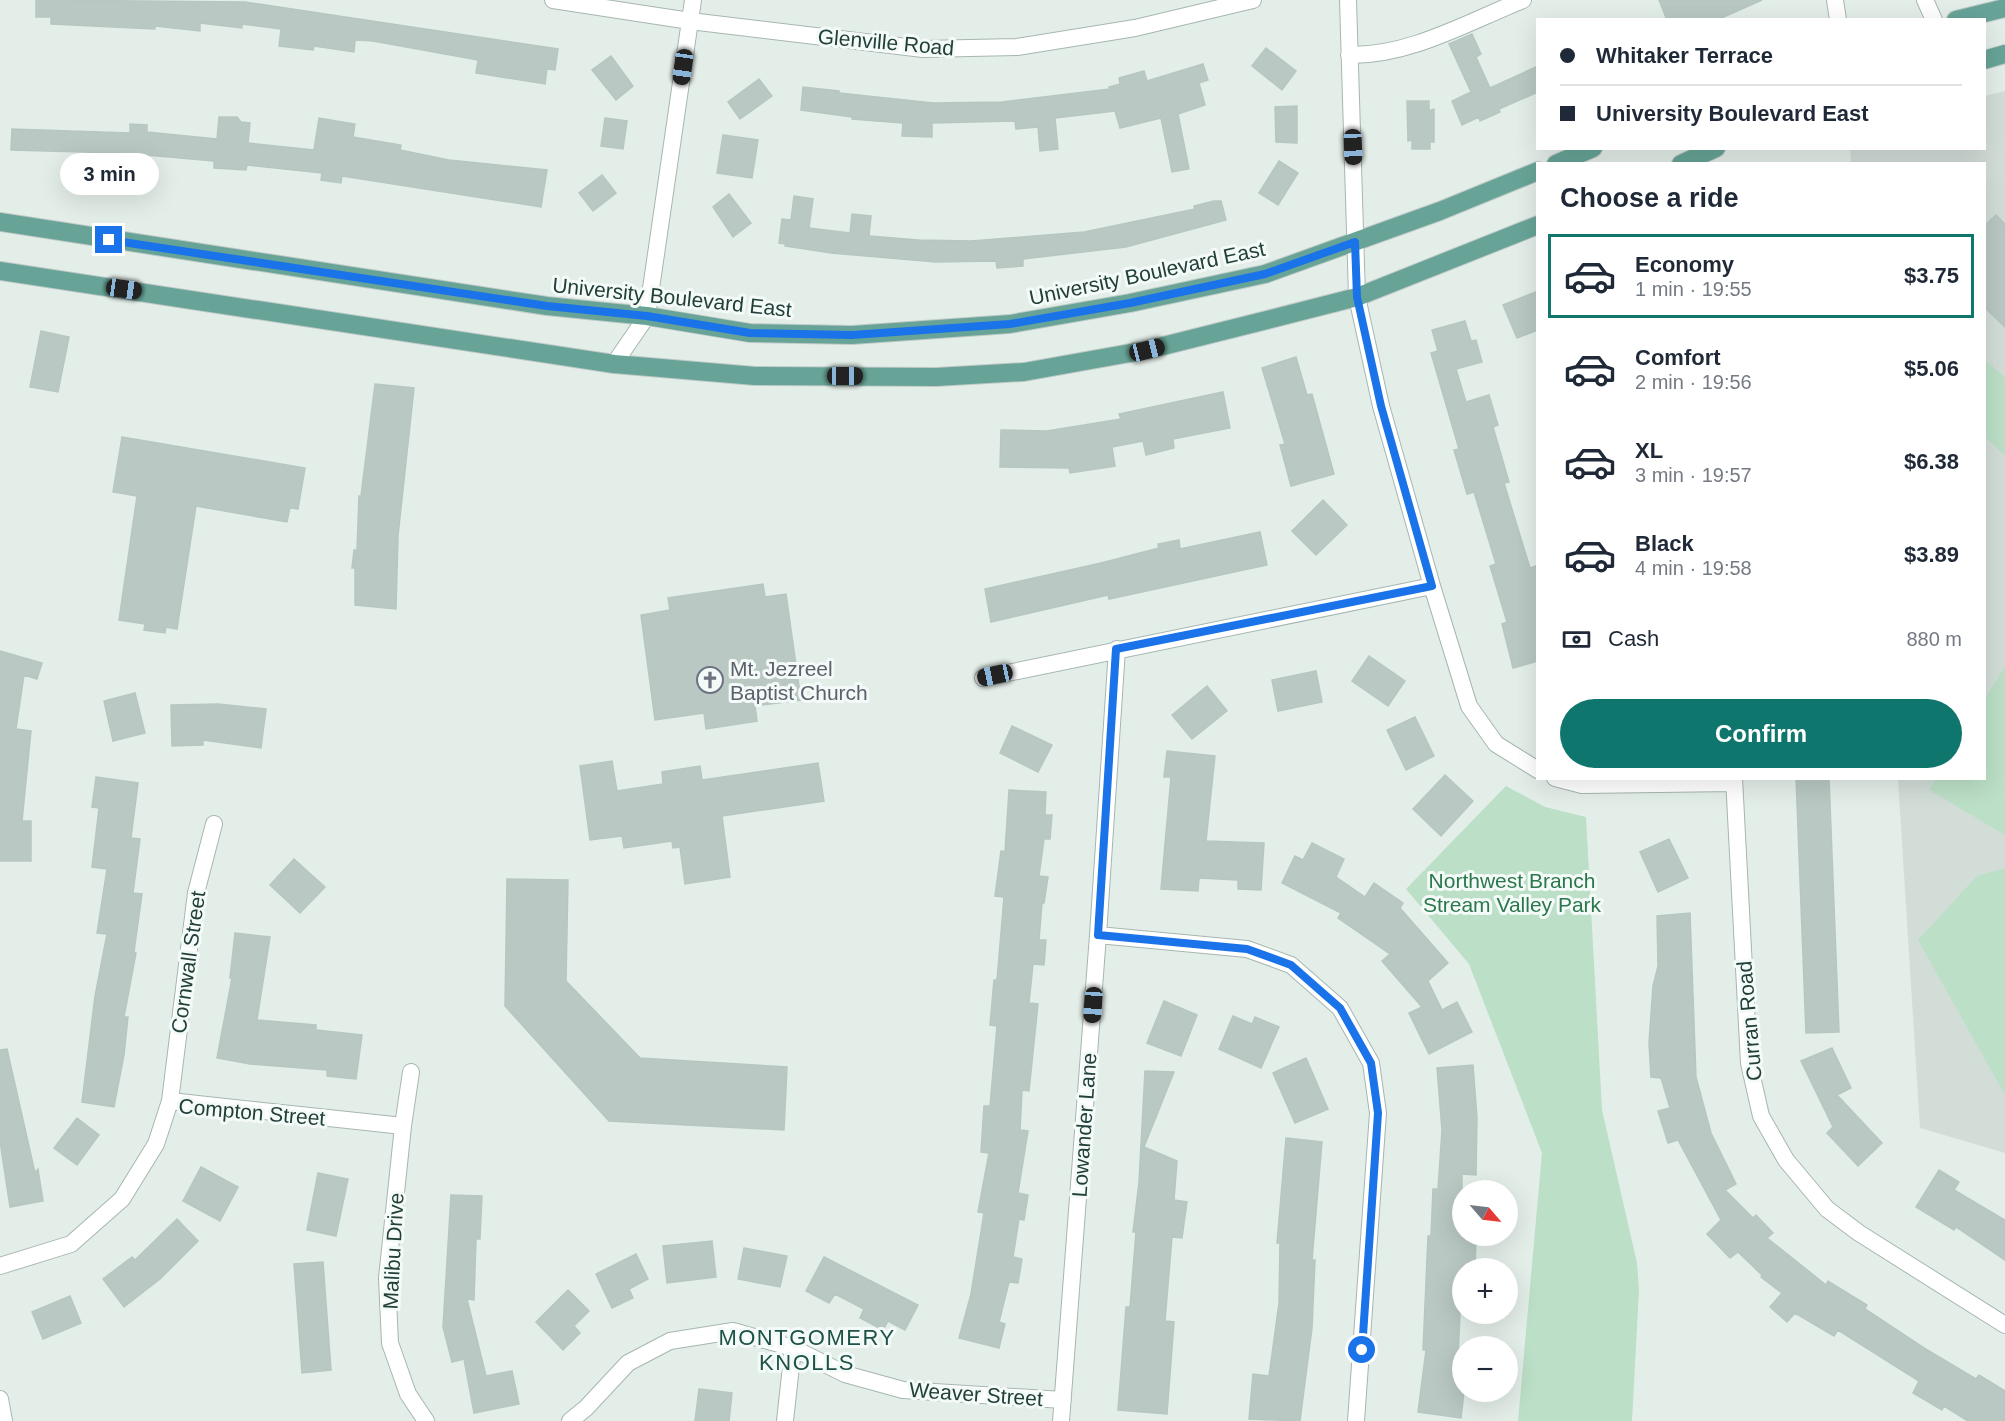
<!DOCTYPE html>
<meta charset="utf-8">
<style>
:root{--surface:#fff;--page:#f2f2f3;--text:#1f2937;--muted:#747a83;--line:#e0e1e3;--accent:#0f766e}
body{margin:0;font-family:Helvetica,sans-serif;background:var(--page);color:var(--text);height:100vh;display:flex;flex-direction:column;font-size:22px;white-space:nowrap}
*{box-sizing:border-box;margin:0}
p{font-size:20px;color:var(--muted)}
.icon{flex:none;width:33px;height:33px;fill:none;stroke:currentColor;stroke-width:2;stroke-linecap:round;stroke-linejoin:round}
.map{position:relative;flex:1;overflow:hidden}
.panel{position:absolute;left:1536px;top:162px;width:450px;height:618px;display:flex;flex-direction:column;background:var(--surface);border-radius:0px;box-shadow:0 6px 24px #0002}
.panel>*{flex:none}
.top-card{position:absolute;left:1536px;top:18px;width:450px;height:132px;border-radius:0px;box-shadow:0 6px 24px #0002;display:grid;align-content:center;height:132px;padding:0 24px;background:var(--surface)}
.needle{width:39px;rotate:118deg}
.controls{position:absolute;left:1452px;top:1180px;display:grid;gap:12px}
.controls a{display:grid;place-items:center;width:66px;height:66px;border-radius:50%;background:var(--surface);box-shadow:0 6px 24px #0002;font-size:30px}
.end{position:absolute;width:27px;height:27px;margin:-14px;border:8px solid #1a73e8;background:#fff;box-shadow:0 0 0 3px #fff}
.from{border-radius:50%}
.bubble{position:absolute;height:42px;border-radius:21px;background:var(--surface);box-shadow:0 6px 24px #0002;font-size:20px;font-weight:800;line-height:42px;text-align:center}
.car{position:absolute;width:18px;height:36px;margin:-18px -9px;border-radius:8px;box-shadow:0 0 4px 2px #0007;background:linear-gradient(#222 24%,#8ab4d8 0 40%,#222 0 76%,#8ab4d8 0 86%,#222 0)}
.top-card b{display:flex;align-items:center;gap:21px;height:57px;font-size:22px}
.top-card b+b{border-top:2px solid var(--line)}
.top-card i{width:15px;height:15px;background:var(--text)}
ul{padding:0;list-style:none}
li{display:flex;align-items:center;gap:18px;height:84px;margin:0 12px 9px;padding:0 12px;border:3px solid transparent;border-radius:0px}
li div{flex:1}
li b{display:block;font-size:22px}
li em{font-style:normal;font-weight:800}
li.active{border-color:var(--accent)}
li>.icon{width:54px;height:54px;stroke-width:1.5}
h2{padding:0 24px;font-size:27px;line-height:72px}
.pay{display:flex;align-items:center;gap:15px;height:66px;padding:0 24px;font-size:22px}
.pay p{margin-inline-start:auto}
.primary-button{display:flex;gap:12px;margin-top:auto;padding:12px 24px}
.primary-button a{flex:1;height:69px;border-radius:36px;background:var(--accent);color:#fff;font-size:24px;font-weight:800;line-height:69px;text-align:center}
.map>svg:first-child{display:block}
</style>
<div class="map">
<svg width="2005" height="1421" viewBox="0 0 2005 1421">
<rect width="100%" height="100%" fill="#e4eee9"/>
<path fill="#d2ddd8" d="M 2005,91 L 2005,1153 L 1920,1128 L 1898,779 L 1984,778 L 1984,164 L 1851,163 L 1850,149 L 1984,148 L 1985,96 Z"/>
<path fill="#bcdfc7" d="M 1984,359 L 2005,377 L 2005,456 L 1985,437 Z
M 2005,666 L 2005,835 L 1929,790 L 1936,779 L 1984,778 L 1985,699 Z
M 1506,786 L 1545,807 L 1586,817 L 1602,1110 L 1637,1263 L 1639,1290 L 1632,1421 L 1518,1421 L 1542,1153 L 1469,964 L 1406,889 Z
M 2005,868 L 2005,1095 L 1918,940 L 1977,876 Z"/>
<path fill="#b9c8c3" stroke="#b6c7c1" stroke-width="1.5" d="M 36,0 L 245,2 L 558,49 L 555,70 L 547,69 L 545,84 L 476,73 L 478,60 L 373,41 L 355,40 L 354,52 L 314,46 L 313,50 L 279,46 L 281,29 L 242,24 L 242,28 L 200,23 L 200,31 L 155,26 L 155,29 L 51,24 L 51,17 L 36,17 Z
M 1659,0 L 1762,0 L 1717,20 L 1667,20 Z
M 1472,34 L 1481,54 L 1476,57 L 1490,88 L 1538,66 L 1538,92 L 1499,109 L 1500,112 L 1480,121 L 1479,117 L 1462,125 L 1452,101 L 1471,92 L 1449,44 Z
M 1266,48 L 1296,71 L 1282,90 L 1252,66 Z
M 611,56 L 633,86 L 616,100 L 592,70 Z
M 1203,64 L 1208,80 L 1199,83 L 1205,105 L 1178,114 L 1189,169 L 1172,172 L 1161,118 L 1120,128 L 1115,111 L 1055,118 L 1058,149 L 1040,151 L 1038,127 L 1016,129 L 1015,121 L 932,123 L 932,137 L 902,136 L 903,123 L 852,119 L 852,117 L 801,110 L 803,87 L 839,91 L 839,93 L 933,103 L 1002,102 L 1110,89 L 1109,87 L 1120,84 L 1119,78 L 1144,71 L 1147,81 Z
M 759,79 L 772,96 L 740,119 L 728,102 Z
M 1407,101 L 1429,101 L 1429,111 L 1434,109 L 1434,142 L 1430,142 L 1430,149 L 1412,149 L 1412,140 L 1408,141 Z
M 1297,106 L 1297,143 L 1276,142 L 1275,107 Z
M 219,117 L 237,117 L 241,122 L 250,123 L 248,143 L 314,150 L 319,118 L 355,124 L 353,137 L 401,145 L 400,150 L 449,160 L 547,170 L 541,207 L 342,176 L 341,183 L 321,180 L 322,173 L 247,165 L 246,170 L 214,168 L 214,161 L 146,155 L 146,160 L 128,159 L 129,155 L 118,153 L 11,150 L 12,129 L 130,133 L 130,124 L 147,125 L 147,132 L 217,139 Z
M 605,118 L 627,121 L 623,149 L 601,146 Z
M 723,135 L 758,140 L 752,178 L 717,173 Z
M 1279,161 L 1298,173 L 1278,205 L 1259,193 Z
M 602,175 L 616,193 L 593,211 L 579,193 Z
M 729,194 L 751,223 L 733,237 L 713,207 Z
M 794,196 L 813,199 L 809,228 L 850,233 L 852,214 L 871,216 L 869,236 L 919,240 L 971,241 L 1084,232 L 1195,209 L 1194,206 L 1214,201 L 1221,201 L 1226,220 L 1126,247 L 1023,259 L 1023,266 L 997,268 L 996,261 L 936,262 L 831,253 L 785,246 L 786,244 L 779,243 L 782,219 L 791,220 Z
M 1996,215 L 2005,224 L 2005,327 L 1984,307 L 1984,226 Z
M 1538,291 L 1538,330 L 1517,338 L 1503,305 Z
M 1465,321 L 1471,341 L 1476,340 L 1482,362 L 1456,369 L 1466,402 L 1489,395 L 1498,425 L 1493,427 L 1509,482 L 1504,483 L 1530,568 L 1538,565 L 1538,661 L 1513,668 L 1502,624 L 1507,622 L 1490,566 L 1496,564 L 1474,492 L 1467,494 L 1454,450 L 1459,449 L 1431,353 L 1438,351 L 1432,330 Z
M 41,331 L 69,337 L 58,392 L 30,387 Z
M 1296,357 L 1307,395 L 1312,394 L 1334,474 L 1291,486 L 1280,445 L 1285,444 L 1262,368 Z
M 375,384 L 414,388 L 398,536 L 396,609 L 355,605 L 355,568 L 352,568 L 354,550 L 357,550 L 359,496 L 361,496 Z
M 1223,392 L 1230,428 L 1173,439 L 1174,448 L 1146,455 L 1143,441 L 1112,447 L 1115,466 L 1070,473 L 1069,468 L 1000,467 L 1001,430 L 1047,431 L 1121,419 L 1119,414 Z
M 122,437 L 305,468 L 298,509 L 290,508 L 287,522 L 196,506 L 177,629 L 166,627 L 165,633 L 144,630 L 145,624 L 119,620 L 137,496 L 113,492 Z
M 1323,500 L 1347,525 L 1316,555 L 1292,531 Z
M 1260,532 L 1267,565 L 1109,599 L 1108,595 L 991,622 L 985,589 L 1101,563 L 1159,548 L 1158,544 L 1179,540 L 1180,549 Z
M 763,584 L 765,597 L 786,594 L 801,700 L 755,706 L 757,721 L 706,729 L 704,713 L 655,720 L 641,615 L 670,610 L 668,598 Z
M 0,651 L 42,663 L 37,679 L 24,675 L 16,729 L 31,731 L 22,821 L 31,821 L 31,861 L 0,861 Z
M 1369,656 L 1405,681 L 1388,706 L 1352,681 Z
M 1316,671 L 1322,702 L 1278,711 L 1272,680 Z
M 1207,686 L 1227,711 L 1192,739 L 1172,715 Z
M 135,693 L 145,733 L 113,741 L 104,701 Z
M 218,704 L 266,709 L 261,748 L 203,740 L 203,745 L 172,746 L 171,705 Z
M 1415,717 L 1434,756 L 1406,770 L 1387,730 Z
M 1012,726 L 1052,745 L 1038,772 L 1000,753 Z
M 1167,751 L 1215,756 L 1206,841 L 1264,843 L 1261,890 L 1238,889 L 1238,880 L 1199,878 L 1198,891 L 1161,889 L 1171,777 L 1164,777 Z
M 612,761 L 617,791 L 663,784 L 662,772 L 700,766 L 702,780 L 818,763 L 824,801 L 722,816 L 730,877 L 685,884 L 680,847 L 673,848 L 672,841 L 624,848 L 622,836 L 590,840 L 580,766 Z
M 1445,775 L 1473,801 L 1441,836 L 1413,809 Z
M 96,777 L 138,783 L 131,838 L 140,839 L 133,893 L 142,894 L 134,952 L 136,953 L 124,1017 L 128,1017 L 124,1055 L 114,1107 L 82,1102 L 95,996 L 107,934 L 97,933 L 107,869 L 92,867 L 99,808 L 92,807 Z
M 1796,778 L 1829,778 L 1839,1032 L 1806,1033 Z
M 1009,790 L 1046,792 L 1045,815 L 1052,815 L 1050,839 L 1044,839 L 1039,876 L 1048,877 L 1044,903 L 1042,903 L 1039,940 L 1046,940 L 1044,965 L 1033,964 L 1029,1003 L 1038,1004 L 1029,1091 L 1022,1090 L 1020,1130 L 1028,1131 L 1018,1193 L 1028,1195 L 1024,1220 L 1019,1219 L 1013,1257 L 1022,1259 L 1018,1283 L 1009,1282 L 999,1322 L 1005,1324 L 999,1348 L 959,1338 L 971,1294 L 984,1213 L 978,1212 L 989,1153 L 981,1152 L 984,1106 L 990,1106 L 997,1026 L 990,1025 L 994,980 L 997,980 L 1004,897 L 995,896 L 1001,851 L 1005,852 Z
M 1669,839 L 1688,878 L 1658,892 L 1640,852 Z
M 1312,843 L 1344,859 L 1336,877 L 1365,897 L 1374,883 L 1403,903 L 1400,908 L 1448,963 L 1428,981 L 1442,1010 L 1457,1002 L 1472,1032 L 1429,1054 L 1409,1013 L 1422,1007 L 1382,961 L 1390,954 L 1338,918 L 1341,913 L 1282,883 L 1295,856 L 1303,860 Z
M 294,859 L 325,887 L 300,913 L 270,885 Z
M 507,879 L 568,880 L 566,981 L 640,1058 L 787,1067 L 784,1130 L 609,1121 L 505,1006 Z
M 1690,913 L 1696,1077 L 1711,1133 L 1736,1184 L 1725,1190 L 1753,1218 L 1756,1215 L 1773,1233 L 1767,1238 L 1826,1285 L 1828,1281 L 1867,1305 L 1865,1309 L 1924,1348 L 1976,1379 L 1979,1375 L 2005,1391 L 2005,1421 L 1968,1421 L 1944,1406 L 1942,1410 L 1913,1393 L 1919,1381 L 1838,1330 L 1834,1336 L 1795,1313 L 1787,1322 L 1770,1307 L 1782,1293 L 1761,1277 L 1762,1275 L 1738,1252 L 1730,1258 L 1707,1234 L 1721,1220 L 1678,1140 L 1668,1143 L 1658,1111 L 1670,1108 L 1661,1078 L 1651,1077 L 1649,1043 L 1653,986 L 1658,966 L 1657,916 Z
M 235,933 L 270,937 L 257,1020 L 316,1025 L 316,1030 L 362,1035 L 356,1079 L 327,1076 L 327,1070 L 250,1064 L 217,1058 L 232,978 L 230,978 Z
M 1164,1001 L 1197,1015 L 1181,1056 L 1147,1043 Z
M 1233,1016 L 1252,1024 L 1255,1017 L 1279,1027 L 1261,1068 L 1219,1049 Z
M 1832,1048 L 1851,1088 L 1837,1095 L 1882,1143 L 1858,1166 L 1827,1133 L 1833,1127 L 1801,1061 Z
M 7,1049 L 35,1173 L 38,1169 L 43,1201 L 10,1207 L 0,1141 L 0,1050 Z
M 1306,1058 L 1328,1109 L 1295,1123 L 1273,1073 Z
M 1473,1065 L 1477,1118 L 1476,1175 L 1462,1174 L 1462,1236 L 1476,1236 L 1475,1269 L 1462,1269 L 1457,1379 L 1462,1379 L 1464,1392 L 1461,1418 L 1418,1412 L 1426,1350 L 1423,1350 L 1428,1236 L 1431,1236 L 1433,1189 L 1438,1189 L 1442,1130 L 1437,1068 Z
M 1145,1071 L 1174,1072 L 1144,1147 L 1177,1161 L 1174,1200 L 1187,1202 L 1182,1238 L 1172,1237 L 1165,1321 L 1174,1322 L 1167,1414 L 1118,1410 L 1126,1307 L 1130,1307 L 1136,1232 L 1133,1232 L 1139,1182 Z
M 77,1118 L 99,1135 L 77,1165 L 54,1148 Z
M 1286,1138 L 1322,1142 L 1312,1260 L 1315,1260 L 1312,1328 L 1300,1421 L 1249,1419 L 1253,1374 L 1269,1376 L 1279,1303 L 1280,1243 L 1277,1243 Z
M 201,1167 L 238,1187 L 220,1221 L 183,1201 Z
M 1939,1170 L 1959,1182 L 1954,1190 L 2005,1220 L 2005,1260 L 1956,1227 L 1954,1230 L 1916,1207 Z
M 318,1173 L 348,1179 L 336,1236 L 307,1230 Z
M 451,1195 L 482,1196 L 480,1239 L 476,1239 L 474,1300 L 467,1299 L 486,1376 L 512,1371 L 519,1404 L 474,1413 L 464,1359 L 452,1362 L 443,1327 Z
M 177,1219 L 198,1241 L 160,1279 L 124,1307 L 103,1279 L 132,1257 L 135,1260 Z
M 712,1241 L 716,1277 L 667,1283 L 663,1246 Z
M 744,1248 L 787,1256 L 780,1287 L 738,1279 Z
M 636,1254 L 648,1279 L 629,1289 L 633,1298 L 612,1308 L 596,1274 Z
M 824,1257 L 918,1305 L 905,1330 L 888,1321 L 883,1330 L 860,1318 L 864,1309 L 835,1294 L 829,1303 L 806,1291 Z
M 323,1262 L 331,1370 L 302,1373 L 294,1264 Z
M 568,1290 L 589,1311 L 574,1326 L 580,1333 L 563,1350 L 536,1322 Z
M 70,1296 L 81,1323 L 43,1339 L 32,1312 Z
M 699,1389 L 732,1393 L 729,1421 L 695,1421 Z"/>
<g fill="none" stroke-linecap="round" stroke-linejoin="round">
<defs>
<path id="minor" d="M 553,0 L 690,21 L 923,49 L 1017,47 L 1135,28 L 1253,0
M 1348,0 L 1357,297 L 1381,406 L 1432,586 L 1469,706 L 1496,744 L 1538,770
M 1835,0 L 1838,20
M 1925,0 L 1934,20
M 1349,55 C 1410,56 1468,22 1523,0
M 614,364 L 647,316 L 693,0
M 983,678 L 1432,586
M 1555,778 L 1582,785 L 1734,783
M 1734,778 L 1749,1063 L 1761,1116 L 1786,1160 L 1827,1209 L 1859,1233 L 2005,1325
M 1098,935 L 1247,949 L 1291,965 L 1340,1008 L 1371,1063 L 1378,1113 L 1356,1421
M 411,1072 L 403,1126 L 387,1278 L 390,1343 L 408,1394 L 426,1421
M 170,1101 L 403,1126
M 0,1266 L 71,1244 L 122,1199 L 156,1144 L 170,1101 L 196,893 L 214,824
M 0,1399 L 4,1421
M 570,1421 L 586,1408 L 628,1363 L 670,1341 L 733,1331 L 793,1348 L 845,1374 L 903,1390 L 1063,1400
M 785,1421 L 793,1348
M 1061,1421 L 1098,935 L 1117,649"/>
<path id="primary" d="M 1956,20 L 2005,8
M 1984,60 L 2005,54
M 1556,164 L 1593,148
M 1681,164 L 1716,148
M 0,222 L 547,306 L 647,316 L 750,333 L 852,335 L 1010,324 L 1130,303 L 1265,274 L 1440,211 L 1538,171
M 0,271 L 614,364 L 755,376 L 936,377 L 1024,372 L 1147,350 L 1259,322 L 1357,297 L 1538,225"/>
</defs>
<use href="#minor" stroke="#a6b6b1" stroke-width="18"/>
<use href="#primary" stroke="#c1cac8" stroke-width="20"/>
<use href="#minor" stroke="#fff" stroke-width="16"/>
<use href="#primary" stroke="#67a497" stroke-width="18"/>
</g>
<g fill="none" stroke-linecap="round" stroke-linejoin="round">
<path stroke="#1a73e8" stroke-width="8" d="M 109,240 L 547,306 L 647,316 L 750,333 L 852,335 L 1010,324 L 1130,303 L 1265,274 L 1355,242 L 1357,297 L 1381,406 L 1432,586 L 1116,649 L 1098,935 L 1247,949 L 1291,965 L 1340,1008 L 1371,1063 L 1378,1113 L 1362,1350"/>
</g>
<defs>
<symbol id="church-ring" viewBox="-11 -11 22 22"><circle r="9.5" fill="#f4faf7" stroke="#6b7280" stroke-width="1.5"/><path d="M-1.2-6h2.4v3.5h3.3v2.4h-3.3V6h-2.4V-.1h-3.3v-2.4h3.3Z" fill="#6b7280"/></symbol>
</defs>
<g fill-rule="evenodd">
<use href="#church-ring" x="695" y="665" width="30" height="30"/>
</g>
<g text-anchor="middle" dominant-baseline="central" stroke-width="6" stroke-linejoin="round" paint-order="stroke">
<g font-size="21" fill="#224039" stroke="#f4faf7">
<text transform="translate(886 42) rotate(5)">Glenville Road</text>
<text transform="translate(1147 273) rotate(-12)">University Boulevard East</text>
<text transform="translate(672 297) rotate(6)">University Boulevard East</text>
<text transform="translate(188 962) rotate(-82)">Cornwall Street</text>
<text transform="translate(1749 1021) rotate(-95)">Curran Road</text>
<text transform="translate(252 1112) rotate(5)">Compton Street</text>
<text transform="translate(1084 1125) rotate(-86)">Lowander Lane</text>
<text transform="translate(393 1251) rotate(-87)">Malibu Drive</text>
<text transform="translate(976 1394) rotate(4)">Weaver Street</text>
</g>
<g font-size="21" fill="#5b616d" stroke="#f4faf7" text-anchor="start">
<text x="730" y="668">Mt. Jezreel<tspan x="730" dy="24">Baptist Church</tspan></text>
</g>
<g font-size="21" fill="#2b784c" stroke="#f4faf7">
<text x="1512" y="880">Northwest Branch<tspan x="1512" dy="24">Stream Valley Park</tspan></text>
</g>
<g font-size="22" letter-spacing="1.5" fill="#1e5248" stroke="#f4faf7">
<text x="807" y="1337">MONTGOMERY<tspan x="807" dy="25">KNOLLS</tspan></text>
</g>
</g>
</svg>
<div class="controls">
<a><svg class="needle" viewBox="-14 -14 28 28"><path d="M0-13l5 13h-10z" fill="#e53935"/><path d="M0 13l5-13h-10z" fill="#747a83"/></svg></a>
<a>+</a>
<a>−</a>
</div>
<i class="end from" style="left:1362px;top:1350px"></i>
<i class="end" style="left:109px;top:240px"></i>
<div class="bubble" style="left:60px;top:153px;width:99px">3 min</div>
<i class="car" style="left:683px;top:67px;rotate:188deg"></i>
<i class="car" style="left:1353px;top:147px;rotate:178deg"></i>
<i class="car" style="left:124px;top:289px;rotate:98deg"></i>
<i class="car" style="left:1147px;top:350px;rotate:76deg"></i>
<i class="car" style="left:845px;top:376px;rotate:90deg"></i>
<i class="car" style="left:995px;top:675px;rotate:258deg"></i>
<i class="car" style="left:1093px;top:1005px;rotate:184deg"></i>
<div class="top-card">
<b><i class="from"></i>Whitaker Terrace</b>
<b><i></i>University Boulevard East</b>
</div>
<section class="panel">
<h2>Choose a ride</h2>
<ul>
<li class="active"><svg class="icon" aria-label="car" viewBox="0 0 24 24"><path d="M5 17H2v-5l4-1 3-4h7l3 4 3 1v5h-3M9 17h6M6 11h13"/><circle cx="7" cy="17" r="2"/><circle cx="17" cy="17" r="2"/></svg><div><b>Economy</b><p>1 min · 19:55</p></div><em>$3.75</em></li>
<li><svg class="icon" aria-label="car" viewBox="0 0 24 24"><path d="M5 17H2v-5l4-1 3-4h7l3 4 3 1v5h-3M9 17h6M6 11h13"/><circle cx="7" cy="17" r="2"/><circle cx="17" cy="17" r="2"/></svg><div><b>Comfort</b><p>2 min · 19:56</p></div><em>$5.06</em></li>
<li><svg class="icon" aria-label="car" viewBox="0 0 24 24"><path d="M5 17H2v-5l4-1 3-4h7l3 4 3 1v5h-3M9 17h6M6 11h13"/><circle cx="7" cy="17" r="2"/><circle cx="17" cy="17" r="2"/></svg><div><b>XL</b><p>3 min · 19:57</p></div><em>$6.38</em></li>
<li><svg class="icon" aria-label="car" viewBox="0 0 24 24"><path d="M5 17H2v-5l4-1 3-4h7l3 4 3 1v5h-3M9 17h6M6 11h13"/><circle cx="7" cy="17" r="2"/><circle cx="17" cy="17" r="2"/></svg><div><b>Black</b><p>4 min · 19:58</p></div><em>$3.89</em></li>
</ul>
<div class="pay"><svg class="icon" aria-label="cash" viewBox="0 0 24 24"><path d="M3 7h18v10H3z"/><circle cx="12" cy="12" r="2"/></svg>Cash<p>880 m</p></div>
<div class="primary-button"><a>Confirm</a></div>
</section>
</div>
